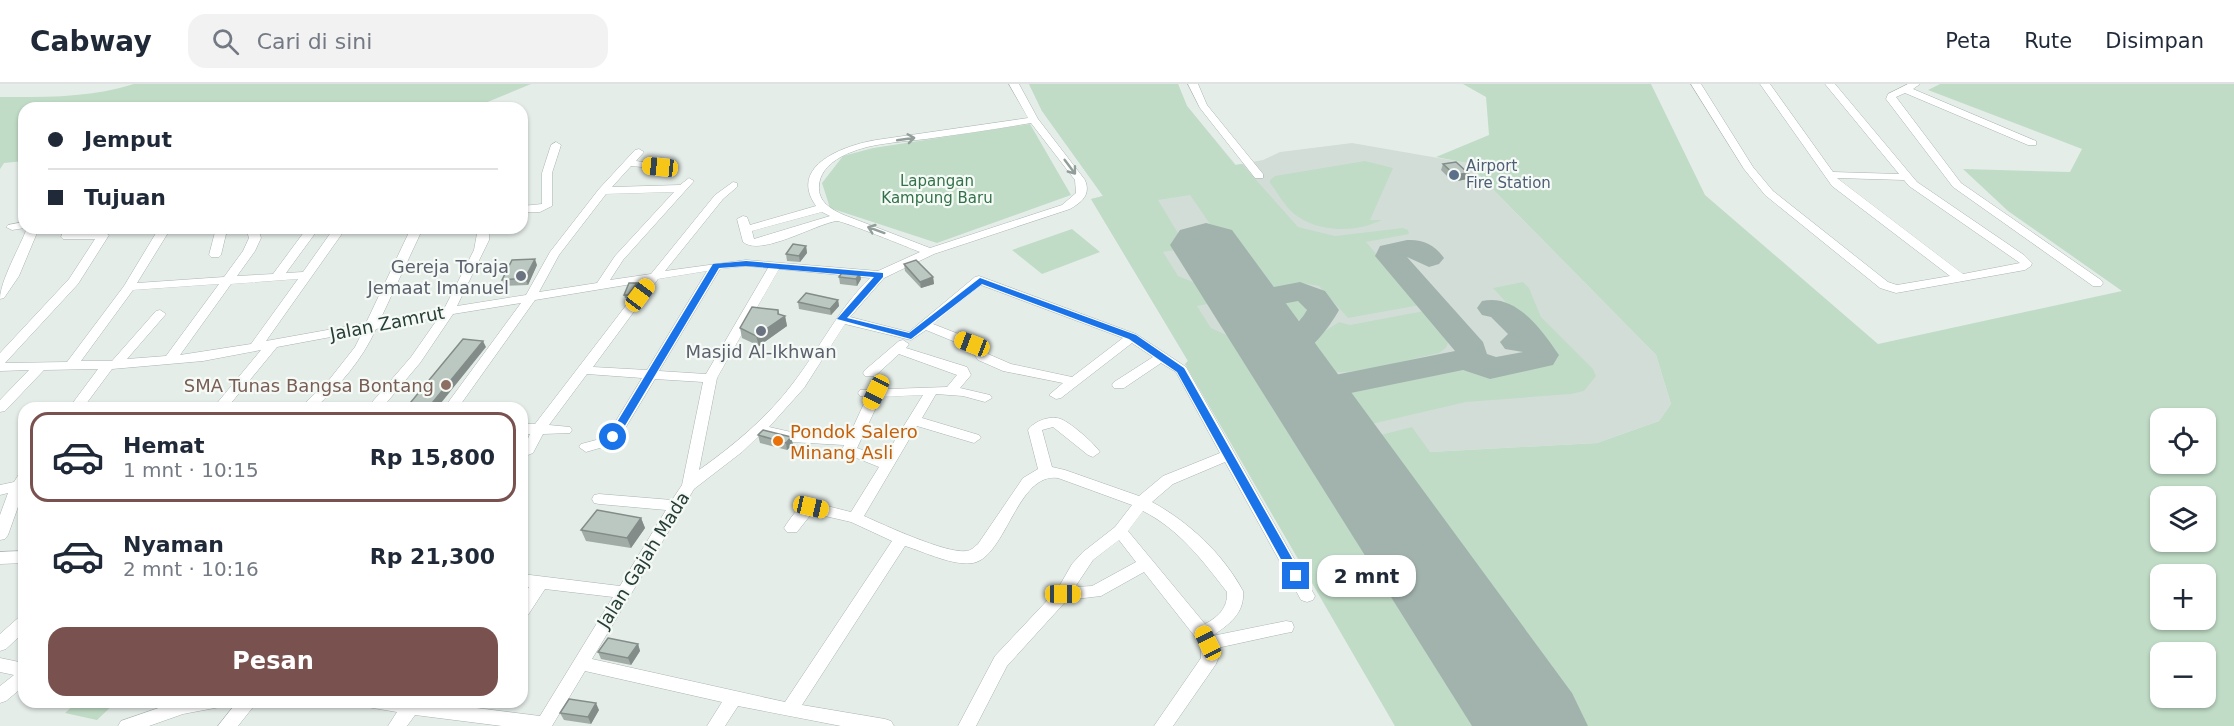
<!DOCTYPE html>
<html lang="id">
<meta charset="utf-8">
<style>
:root{--surface:#fff;--page:#f2f2f3;--text:#1f2937;--muted:#747a83;--line:#e0e1e3;--accent:#79514e}
body{margin:0;font-family:"DejaVu Sans",sans-serif;background:var(--page);color:var(--text);height:100vh;display:flex;flex-direction:column;font-size:22px;white-space:nowrap}
*{box-sizing:border-box;margin:0}
p{font-size:20px;color:var(--muted)}
.icon{flex:none;width:33px;height:33px;fill:none;stroke:currentColor;stroke-width:2;stroke-linecap:round;stroke-linejoin:round}
.map{position:relative;flex:1;overflow:hidden}
.sheet{position:absolute;left:18px;top:318px;width:510px;height:306px;display:flex;flex-direction:column;background:var(--surface);border-radius:18px;box-shadow:0 2px 4px #0004}
.sheet>*{flex:none}
.top-card{position:absolute;left:18px;top:18px;width:510px;height:132px;border-radius:18px;box-shadow:0 2px 4px #0004;display:grid;align-content:center;height:132px;padding:0 30px;background:var(--surface)}
.controls{position:absolute;left:2150px;top:324px;display:grid;gap:12px}
.controls a{display:grid;place-items:center;width:66px;height:66px;border-radius:12px;background:var(--surface);box-shadow:0 2px 4px #0004;font-size:30px}
.end{position:absolute;width:27px;height:27px;margin:-14px;border:8px solid #1a73e8;background:#fff;box-shadow:0 0 0 3px #fff}
.from{border-radius:50%}
.bubble{position:absolute;height:42px;border-radius:18px;background:var(--surface);box-shadow:0 2px 4px #0004;font-size:20px;font-weight:600;line-height:42px;text-align:center}
.car{position:absolute;width:18px;height:36px;margin:-18px -9px;border-radius:8px;box-shadow:0 0 4px 2px #0007;background:linear-gradient(#f5c518 24%,#345 0 40%,#f5c518 0 76%,#345 0 86%,#f5c518 0)}
.top-card b{display:flex;align-items:center;gap:21px;height:57px;font-size:22px}
.top-card b+b{border-top:2px solid var(--line)}
.top-card i{width:15px;height:15px;background:var(--text)}
ul{padding:10px 0 0;list-style:none}
li{display:flex;align-items:center;gap:18px;height:90px;margin:0 12px 9px;padding:0 18px;border:3px solid transparent;border-radius:18px}
li div{flex:1}
li b{display:block;font-size:22px}
li em{font-style:normal;font-weight:600}
li.current{border-color:var(--accent)}
li>.icon{width:54px;height:54px;stroke-width:1.5}
.button{display:flex;gap:12px;margin-top:auto;padding:12px 30px}
.button a{flex:1;height:69px;border-radius:18px;background:var(--accent);color:#fff;font-size:24px;font-weight:600;line-height:69px;text-align:center}
header{display:flex;align-items:center;gap:36px;box-sizing:border-box;height:84px;padding:0 30px;background:var(--surface);border-bottom:2px solid var(--line)}
header strong{font-size:28px}
nav{display:flex;gap:33px;margin-inline-start:auto;font-size:21px}
.search{width:420px;height:54px;background:var(--page);display:flex;align-items:center;gap:15px;box-sizing:border-box;padding:0 21px;border-radius:18px;color:var(--muted);font-size:22px}
.map>svg:first-child{display:block}
</style>
<header>
<strong>Cabway</strong>
<div class="search"><svg class="icon" aria-label="search" viewBox="0 0 24 24"><circle cx="10" cy="10" r="6"/><path d="M15 15l6 6"/></svg>Cari di sini</div>
<nav><a>Peta</a><a>Rute</a><a>Disimpan</a></nav>
</header>
<div class="map">
<svg width="2234" height="642" viewBox="0 0 2234 642">
<rect width="100%" height="100%" fill="#e5ede9"/>
<path fill="#d3ddd8" d="M 1029,0 L 1178,0 L 1187,22 L 1236,81 L 1263,76 L 1280,68 L 1352,59 L 1467,79 L 1656,271 L 1671,320 L 1659,337 L 1597,359 L 1430,368 L 1638,642 L 1395,642 L 1185,280 L 1188,277 L 1091,115 L 1103,112 L 1042,27 Z"/>
<path fill="#c0dcc6" fill-rule="evenodd" d="M 134,0 L 531,0 L 473,24 L 24,24 L 24,77 L 4,79 L 0,85 L 0,13 C 45,13 90,14 134,0 Z
M 1029,0 L 1178,0 L 1187,22 L 1235,81 L 1242,80 L 1298,143 L 1335,152 L 1403,144 L 1408,146 L 1409,150 L 1366,158 L 1420,221 L 1348,234 L 1319,202 L 1302,199 L 1256,207 L 1190,111 L 1158,116 L 1187,164 L 1163,168 L 1178,192 L 1218,208 L 1223,217 L 1197,222 L 1211,244 L 1253,263 L 1502,642 L 1395,642 L 1185,280 L 1188,277 L 1091,115 L 1103,112 L 1042,27 Z
M 1463,0 L 1651,0 L 1705,111 L 1878,260 L 2122,207 L 2008,127 L 1963,85 L 2070,88 L 2082,65 L 1928,6 L 1940,0 L 2234,0 L 2234,642 L 1562,642 L 1367,363 L 1368,356 L 1373,353 L 1412,343 L 1430,368 L 1597,359 L 1659,337 L 1671,320 L 1656,271 L 1467,79 L 1436,73 L 1489,51 L 1486,13 ZM 2160,334 L 2205,334 L 2205,380 L 2160,380 ZM 2160,412 L 2205,412 L 2205,458 L 2160,458 ZM 2160,490 L 2205,490 L 2205,536 L 2160,536 ZM 2160,568 L 2205,568 L 2205,614 L 2160,614 Z
M 1030,40 L 1071,111 L 937,159 L 830,124 L 822,99 L 843,72 L 873,64 Z
M 1365,77 L 1393,84 L 1370,136 L 1382,136 C 1355,149 1317,149 1293,129 C 1284,121 1277,108 1270,99 L 1270,96 L 1275,92 Z
M 1072,145 L 1100,168 L 1042,190 L 1012,166 Z
M 1523,198 L 1529,204 L 1541,233 L 1593,285 L 1596,292 L 1584,307 L 1571,310 L 1466,318 L 1363,342 L 1347,337 L 1336,320 L 1338,314 L 1350,304 L 1448,285 L 1470,287 L 1480,291 L 1558,275 L 1493,204 Z
M 1289,215 L 1297,216 L 1305,221 L 1307,230 L 1302,235 C 1287,239 1281,234 1273,222 Z
M 1424,227 L 1449,256 L 1446,264 L 1439,269 C 1410,275 1343,295 1317,286 C 1309,282 1305,277 1300,270 L 1316,253 L 1339,238 L 1350,241 Z
M 77,618 L 116,618 L 97,636 L 65,629 Z"/>
<g fill="none" stroke-linecap="round" stroke-linejoin="round">
<path fill="#a2b3ad" fill-rule="evenodd" d="M 1407,156 C 1423,155 1435,161 1444,174 L 1439,180 L 1429,183 L 1407,173 L 1483,258 L 1487,270 L 1496,273 L 1523,268 L 1505,265 L 1500,258 L 1508,250 L 1491,233 L 1482,231 L 1477,224 L 1482,217 C 1516,209 1542,246 1559,271 L 1553,281 L 1490,295 L 1463,286 L 1336,312 L 1327,330 L 1315,333 L 1303,330 L 1298,322 L 1302,310 L 1282,298 L 1277,291 L 1282,284 L 1294,281 L 1325,293 L 1455,267 L 1375,172 L 1380,162 Z
M 1300,198 L 1325,207 L 1339,226 C 1330,243 1309,269 1291,278 C 1284,282 1276,280 1268,278 L 1264,271 C 1276,253 1297,245 1307,226 L 1298,217 L 1244,227 L 1233,225 L 1228,218 L 1233,211 Z"/>
<path fill="#a2b3ad" fill-rule="evenodd" d="M 1206,139 L 1232,146 L 1572,609 L 1588,642 L 1472,642 L 1170,161 L 1180,146 Z"/>
<defs>
<path id="street" d="M 1009,0 L 1019,0 L 1038,35 L 1085,96 C 1091,111 1082,118 1070,125 L 934,170 L 884,194 L 850,233 L 909,248 L 975,193 L 979,192 L 1136,250 L 1186,283 L 1315,512 L 1313,516 L 1307,518 L 1301,516 L 1225,378 L 1173,400 L 1152,418 C 1189,438 1223,470 1243,507 C 1245,530 1228,541 1212,552 L 1286,537 L 1292,538 L 1294,543 L 1292,548 L 1286,549 L 1217,564 L 1218,575 L 1216,580 L 1173,642 L 1154,642 L 1201,574 L 1200,559 L 1144,488 L 1101,512 L 1067,516 L 1007,582 L 976,642 L 958,642 L 995,572 L 1057,506 L 1072,480 L 1083,468 L 1115,443 L 1132,421 L 1058,394 C 1017,388 1006,473 973,479 C 952,482 925,468 905,462 L 802,621 L 885,635 L 891,637 L 894,642 L 841,642 L 738,622 L 725,642 L 707,642 L 722,618 L 585,587 L 552,642 L 502,642 L 415,631 L 407,642 L 388,642 L 397,628 L 367,623 L 364,618 L 429,618 L 540,632 L 613,513 L 545,505 L 528,531 L 522,533 L 522,514 L 529,503 L 522,502 L 522,490 L 620,502 L 666,426 L 599,420 L 594,419 L 592,415 L 594,411 L 599,410 L 672,416 L 682,401 L 703,298 L 655,295 L 618,356 L 610,361 L 586,368 L 579,363 L 581,360 L 600,355 L 608,350 L 642,294 L 587,290 L 549,341 L 570,343 L 572,346 L 570,349 L 543,350 L 533,369 L 528,371 L 522,368 L 530,350 L 522,350 L 522,340 L 535,340 L 644,198 L 535,216 L 458,324 L 444,324 L 521,219 L 453,230 L 420,279 L 382,324 L 367,324 L 411,273 L 439,233 L 376,245 C 362,276 340,301 315,324 L 300,324 L 329,296 L 355,263 L 363,247 L 277,263 L 227,324 L 213,324 L 261,266 L 203,277 L 112,285 L 83,324 L 69,324 L 98,285 L 44,286 L 5,327 L 0,328 L 0,316 L 29,286 L 0,287 L 0,269 L 69,195 L 95,155 L 63,155 L 61,153 L 64,144 L 76,144 L 74,149 L 103,148 L 109,151 L 78,200 L 5,279 L 67,278 L 124,202 L 159,144 L 171,144 L 137,199 L 224,193 L 243,167 L 249,154 L 246,144 L 226,150 L 221,171 L 219,173 L 211,173 L 209,171 L 215,148 L 224,144 L 258,144 L 261,154 L 255,167 L 237,192 L 273,190 L 307,144 L 319,144 L 286,189 L 303,188 L 334,144 L 346,144 L 266,257 L 366,239 L 411,144 L 423,144 L 380,236 L 444,225 L 474,166 L 478,144 L 490,144 L 489,156 L 457,222 L 526,211 L 550,168 L 599,105 L 635,66 L 639,65 L 644,68 L 636,77 L 664,81 L 664,85 L 631,82 L 612,103 L 680,101 L 689,94 L 694,97 L 623,176 L 610,196 L 651,190 L 715,111 L 733,98 L 737,99 L 737,103 L 723,115 L 665,187 L 746,176 L 878,187 L 920,168 C 910,164 843,137 837,137 C 815,140 761,173 743,158 L 737,135 L 743,132 L 747,133 L 750,141 L 816,122 C 787,81 846,61 876,56 L 1028,34 ZM 1031,39 L 1075,96 L 1076,109 L 1062,121 L 930,164 L 844,131 C 831,125 818,118 819,102 C 820,85 835,75 849,69 C 872,59 901,58 926,55 C 961,50 996,45 1031,39 ZM 674,108 L 615,172 L 597,199 L 539,208 L 559,171 L 606,110 ZM 822,128 L 830,132 L 754,155 L 752,147 ZM 746,182 L 768,184 L 706,290 L 659,287 L 720,185 ZM 779,185 L 870,194 C 839,224 820,264 794,298 C 768,333 734,361 699,386 L 717,294 ZM 707,187 L 647,286 L 593,283 L 658,195 ZM 298,195 L 251,260 L 180,271 L 231,200 ZM 219,200 L 166,272 L 127,275 L 166,230 L 160,226 L 156,227 L 112,277 L 81,277 L 133,206 ZM 981,201 L 1123,254 L 1072,293 L 1011,280 L 988,270 L 979,258 L 933,240 ZM 845,240 L 911,256 L 926,246 L 970,264 L 978,276 L 1003,287 L 1063,299 L 1049,311 L 1056,315 L 1061,314 L 1132,259 L 1153,273 L 1114,298 L 1112,301 L 1114,304 L 1124,304 L 1161,279 L 1176,288 L 1220,369 L 1163,392 L 1139,412 L 1065,386 L 1052,383 L 1042,346 L 1053,343 L 1088,371 L 1093,373 L 1100,368 C 1094,359 1073,341 1063,336 C 1052,330 1034,337 1028,346 L 1038,385 L 1023,394 L 978,460 C 974,463 971,467 966,467 C 947,470 884,441 864,432 L 917,342 L 974,359 L 981,354 L 979,351 L 922,334 L 936,310 L 963,312 L 985,318 L 992,314 L 990,311 L 960,304 L 971,291 L 967,283 L 906,264 L 909,260 L 903,256 L 899,257 L 865,286 L 863,289 L 865,292 L 875,292 L 899,270 L 957,291 L 947,303 L 860,306 L 858,309 L 860,312 L 867,313 L 849,352 L 791,348 L 769,343 L 804,304 ZM 923,311 L 884,374 L 857,364 L 881,313 ZM 761,350 L 791,358 L 844,361 L 842,366 L 844,369 L 879,383 L 851,428 L 811,418 C 798,422 791,433 784,444 L 787,448 L 797,448 L 812,429 L 851,438 L 892,457 L 785,618 L 592,575 L 694,405 L 742,368 ZM 1143,427 C 1180,446 1202,476 1227,508 C 1228,524 1218,533 1205,540 L 1128,447 ZM 1119,456 L 1136,478 L 1092,502 L 1075,503 L 1093,476 Z
M 1188,0 L 1198,0 L 1207,21 L 1263,90 L 1263,94 L 1255,94 L 1200,24 Z
M 1691,0 L 1701,0 L 1753,83 L 1773,107 L 1888,198 L 1897,201 L 1950,192 L 1832,102 L 1760,0 L 1770,0 L 1833,88 L 1899,90 L 1825,0 L 1835,0 L 1917,98 L 2024,171 L 2032,179 L 2031,182 L 2025,186 L 1896,209 L 1880,204 L 1765,111 L 1744,85 ZM 1837,94 L 1904,96 L 1909,102 L 2020,179 L 1963,190 Z
M 1908,0 L 1920,0 L 1913,5 L 2036,57 L 2036,61 L 2028,61 L 1905,9 L 1896,13 L 1961,99 L 2101,196 L 2103,199 L 2101,202 L 2093,202 L 1953,103 L 1886,15 L 1888,10 Z
M 556,58 L 561,61 L 552,89 L 552,122 L 540,128 L 522,128 L 522,122 L 542,120 L 542,89 L 551,61 Z
M 24,138 L 25,144 L 12,146 L 6,143 L 8,141 Z
M 27,144 L 39,144 L 19,192 L 4,214 L 0,215 C 0,197 20,163 27,144 Z
M 24,389 L 24,406 L 8,451 L 5,455 L 0,456 L 0,431 L 8,409 L 0,411 L 0,401 L 14,398 L 19,390 Z
M 24,467 L 24,479 L 0,480 L 0,468 Z
M 24,532 L 24,548 L 6,565 L 0,567 L 0,550 L 18,534 Z
M 0,574 L 24,579 L 24,602 L 6,617 L 0,619 L 0,602 L 14,591 L 0,588 Z
M 176,618 L 223,618 L 220,623 L 183,630 L 149,642 L 118,642 L 121,637 Z
M 237,618 L 257,618 L 238,642 L 218,642 Z"/>
</defs>
<use href="#street" stroke="#a8b5b0" stroke-width="1"/>
<use href="#street" fill="#fff" fill-rule="evenodd"/>
</g>
<path fill="#a1aca7" d="M 1443,80 L 1468,89 L 1467,95 L 1453,98 L 1441,86 Z
M 806,162 L 807,169 L 800,178 L 787,177 L 786,170 Z
M 904,180 L 933,193 L 934,200 L 921,204 L 905,187 Z
M 537,181 L 528,201 L 505,202 L 502,196 Z
M 839,193 L 861,195 L 857,202 L 840,200 Z
M 637,199 L 638,203 L 629,214 L 625,214 L 624,211 Z
M 838,216 L 839,222 L 831,231 L 799,225 L 798,218 Z
M 779,230 L 785,232 L 787,242 L 759,262 L 742,254 L 740,244 Z
M 758,351 L 793,360 L 787,366 L 760,359 Z
M 641,434 L 645,444 L 631,464 L 586,457 L 581,446 Z
M 638,560 L 640,567 L 631,581 L 601,575 L 598,568 Z
M 599,626 L 591,640 L 564,636 L 560,629 Z"/>
<path fill="#838c88" d="M 1468,89 L 1467,95 L 1453,98 L 1455,91 Z
M 806,162 L 807,169 L 800,178 L 799,172 Z
M 535,175 L 537,181 L 528,201 L 525,194 Z
M 860,189 L 861,195 L 857,202 L 856,195 Z
M 933,193 L 934,200 L 921,204 L 920,198 Z
M 637,199 L 638,203 L 629,214 L 628,211 Z
M 838,216 L 839,222 L 831,231 L 830,225 Z
M 778,226 L 780,235 L 785,232 L 787,242 L 759,262 L 756,252 Z
M 483,257 L 486,263 L 437,324 L 428,324 Z
M 791,353 L 793,360 L 787,366 L 786,359 Z
M 641,434 L 645,444 L 631,464 L 627,454 Z
M 638,560 L 640,567 L 631,581 L 628,574 Z
M 596,619 L 599,626 L 591,640 L 588,633 Z"/>
<path fill="#bbc8c2" stroke="#838c88" stroke-width="1.5" d="M 1456,78 L 1468,89 L 1455,91 L 1443,80 Z
M 793,160 L 806,162 L 799,172 L 786,170 Z
M 535,175 L 525,194 L 502,196 L 512,176 Z
M 916,176 L 933,193 L 920,198 L 904,180 Z
M 843,187 L 860,189 L 856,195 L 839,193 Z
M 629,199 L 637,199 L 628,211 L 624,211 Z
M 806,209 L 838,216 L 830,225 L 798,218 Z
M 752,223 L 778,226 L 778,230 L 785,232 L 756,252 L 740,244 Z
M 463,255 L 483,257 L 428,324 L 406,324 Z
M 763,346 L 791,353 L 786,359 L 758,351 Z
M 597,426 L 641,434 L 627,454 L 581,446 Z
M 608,554 L 638,560 L 628,574 L 598,568 Z
M 569,615 L 596,619 L 588,633 L 560,629 Z"/>
<defs><path id="oneway-shaft" d="M-6 0H5M1.5-3L5.5 0L1.5 3" fill="none" stroke-width="1.6" stroke-linecap="round" stroke-linejoin="round" transform="scale(1.5)"/></defs>
<g stroke="#929e9a">
<use href="#oneway-shaft" transform="translate(906 55) rotate(-8)"/>
<use href="#oneway-shaft" transform="translate(1070 83) rotate(53)"/>
<use href="#oneway-shaft" transform="translate(876 146) rotate(-160)"/>
</g>
<path fill="#1a73e8" d="M 746,177 L 883,189 L 883,193 L 847,234 L 909,249 L 980,194 L 1136,251 L 1184,284 L 1302,492 L 1300,495 L 1292,495 L 1177,288 L 1129,255 L 982,200 L 911,255 L 837,235 L 874,193 L 746,182 L 719,184 L 617,355 L 609,355 L 608,353 L 713,180 Z"/>
<circle fill="#5c6f8a" stroke="#f6faf7" stroke-width="2" cx="1454" cy="91" r="6"/>
<g fill="#6b7280" stroke="#f6faf7" stroke-width="2">
<circle cx="521" cy="192" r="6"/>
<circle cx="761" cy="247" r="6"/>
</g>
<circle fill="#8d6e63" stroke="#f6faf7" stroke-width="2" cx="446" cy="301" r="6"/>
<circle fill="#e8710a" stroke="#f6faf7" stroke-width="2" cx="778" cy="357" r="6"/>
<g text-anchor="middle" dominant-baseline="central" stroke-width="4.5" stroke-linejoin="round" paint-order="stroke">
<g font-size="15" fill="#4e5e75" stroke="#f6faf7" text-anchor="start">
<text x="1466" y="82">Airport<tspan x="1466" dy="17">Fire Station</tspan></text>
</g>
<g font-size="15" fill="#337148" stroke="#f6faf7">
<text x="937" y="97">Lapangan<tspan x="937" dy="17">Kampung Baru</tspan></text>
</g>
<g font-size="18" fill="#5b616d" stroke="#f6faf7" text-anchor="end">
<text x="509" y="182">Gereja Toraja<tspan x="509" dy="21">Jemaat Imanuel</tspan></text>
<text x="761" y="267" text-anchor="middle">Masjid Al-Ikhwan</text>
</g>
<g font-size="18" fill="#263e36" stroke="#f6faf7">
<text transform="translate(387 239) rotate(-11)">Jalan Zamrut</text>
<text transform="translate(643 476) rotate(-58)">Jalan Gajah Mada</text>
</g>
<g font-size="18" fill="#785e54" stroke="#f6faf7" text-anchor="end">
<text x="434" y="301">SMA Tunas Bangsa Bontang</text>
</g>
<g font-size="18" fill="#c56008" stroke="#f6faf7" text-anchor="start">
<text x="790" y="347">Pondok Salero<tspan x="790" dy="21">Minang Asli</tspan></text>
</g>
</g>
</svg>
<div class="controls">
<a><svg class="icon" aria-label="locate" viewBox="0 0 24 24"><circle cx="12" cy="12" r="6"/><path d="M12 2v4M12 18v4M2 12h4M18 12h4"/></svg></a>
<a><svg class="icon" aria-label="layers" viewBox="0 0 24 24"><path d="M12 4l9 5-9 5-9-5zM3 14l9 5 9-5"/></svg></a>
<a>+</a>
<a>−</a>
</div>
<i class="end from" style="left:613px;top:353px"></i>
<i class="end" style="left:1296px;top:492px"></i>
<div class="bubble" style="left:1317px;top:471px;width:99px">2 mnt</div>
<i class="car" style="left:660px;top:83px;rotate:276deg"></i>
<i class="car" style="left:640px;top:211px;rotate:37deg"></i>
<i class="car" style="left:972px;top:260px;rotate:291deg"></i>
<i class="car" style="left:876px;top:308px;rotate:206deg"></i>
<i class="car" style="left:811px;top:423px;rotate:103deg"></i>
<i class="car" style="left:1063px;top:510px;rotate:90deg"></i>
<i class="car" style="left:1208px;top:559px;rotate:334deg"></i>
<div class="top-card">
<b><i class="from"></i>Jemput</b>
<b><i></i>Tujuan</b>
</div>
<section class="sheet">
<ul>
<li class="current"><svg class="icon" aria-label="car" viewBox="0 0 24 24"><path d="M5 17H2v-5l4-1 3-4h7l3 4 3 1v5h-3M9 17h6M6 11h13"/><circle cx="7" cy="17" r="2"/><circle cx="17" cy="17" r="2"/></svg><div><b>Hemat</b><p>1 mnt · 10:15</p></div><em>Rp 15,800</em></li>
<li><svg class="icon" aria-label="car" viewBox="0 0 24 24"><path d="M5 17H2v-5l4-1 3-4h7l3 4 3 1v5h-3M9 17h6M6 11h13"/><circle cx="7" cy="17" r="2"/><circle cx="17" cy="17" r="2"/></svg><div><b>Nyaman</b><p>2 mnt · 10:16</p></div><em>Rp 21,300</em></li>
</ul>
<div class="button"><a>Pesan</a></div>
</section>
</div>
